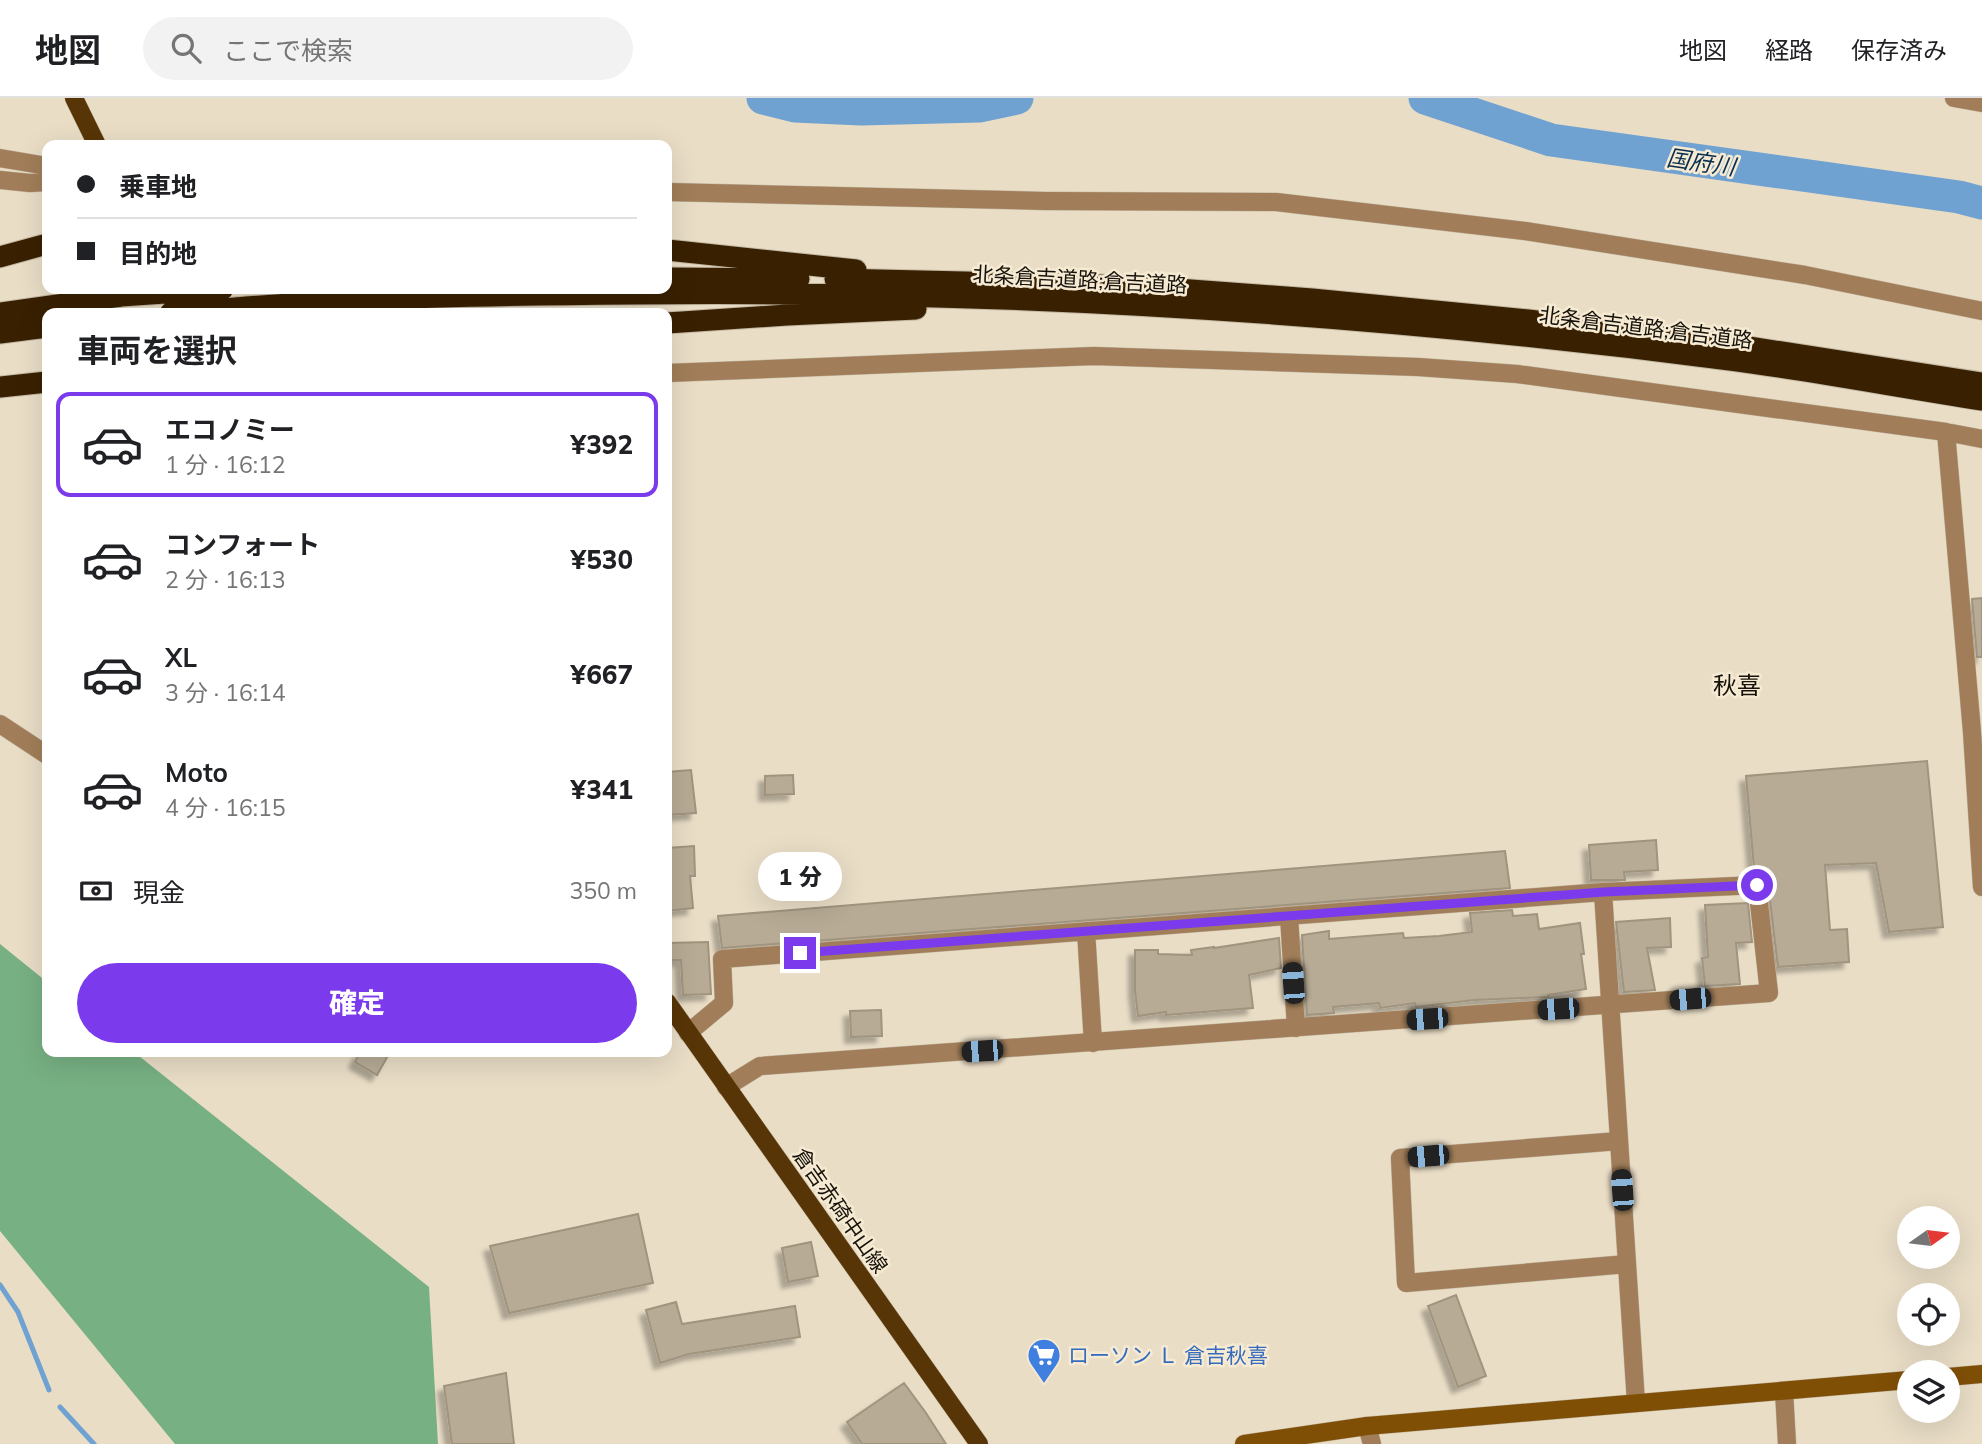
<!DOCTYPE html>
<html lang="ja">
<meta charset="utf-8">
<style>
:root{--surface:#fff;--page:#f2f2f2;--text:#202124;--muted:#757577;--line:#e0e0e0;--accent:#7c3aed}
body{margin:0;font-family:Mulish,"Noto Sans JP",sans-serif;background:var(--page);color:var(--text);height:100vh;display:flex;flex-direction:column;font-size:26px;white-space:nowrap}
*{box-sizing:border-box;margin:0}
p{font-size:23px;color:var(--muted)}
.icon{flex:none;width:38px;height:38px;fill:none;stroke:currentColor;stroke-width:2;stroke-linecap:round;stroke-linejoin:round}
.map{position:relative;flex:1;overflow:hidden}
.sheet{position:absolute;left:42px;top:210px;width:630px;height:749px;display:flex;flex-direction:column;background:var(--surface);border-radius:14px;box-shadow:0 7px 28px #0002}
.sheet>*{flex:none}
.banner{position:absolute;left:42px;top:42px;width:630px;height:154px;border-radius:14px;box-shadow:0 7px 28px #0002;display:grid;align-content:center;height:154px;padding:0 35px;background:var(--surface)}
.needle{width:46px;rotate:76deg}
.tools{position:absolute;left:1897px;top:1108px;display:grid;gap:14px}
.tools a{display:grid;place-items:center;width:63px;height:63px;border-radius:50%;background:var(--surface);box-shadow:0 7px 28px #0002;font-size:35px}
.end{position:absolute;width:32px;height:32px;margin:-16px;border:9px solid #7c3aed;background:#fff;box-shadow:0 0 0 4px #fff}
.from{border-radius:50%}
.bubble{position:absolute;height:49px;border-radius:24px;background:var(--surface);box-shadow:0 7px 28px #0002;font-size:23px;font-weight:800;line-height:49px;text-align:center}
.car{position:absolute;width:21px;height:42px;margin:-21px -10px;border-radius:9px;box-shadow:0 0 5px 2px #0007;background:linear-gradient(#222 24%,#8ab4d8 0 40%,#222 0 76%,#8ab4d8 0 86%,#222 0)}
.banner b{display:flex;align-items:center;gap:24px;height:66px;font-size:26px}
.banner b+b{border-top:2px solid var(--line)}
.banner i{width:18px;height:18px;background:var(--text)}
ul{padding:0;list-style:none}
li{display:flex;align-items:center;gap:21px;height:105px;margin:0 14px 10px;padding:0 21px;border:4px solid transparent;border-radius:14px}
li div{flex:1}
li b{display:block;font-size:26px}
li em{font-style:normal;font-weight:800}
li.current{border-color:var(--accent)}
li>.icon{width:63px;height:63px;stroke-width:1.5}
h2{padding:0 35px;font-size:32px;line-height:84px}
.pay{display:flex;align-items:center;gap:18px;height:77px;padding:0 35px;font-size:26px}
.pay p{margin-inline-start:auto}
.action{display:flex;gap:14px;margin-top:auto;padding:14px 35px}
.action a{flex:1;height:80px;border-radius:42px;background:var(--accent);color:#fff;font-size:28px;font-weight:800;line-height:80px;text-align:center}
header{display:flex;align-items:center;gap:42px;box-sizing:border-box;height:98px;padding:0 35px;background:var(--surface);border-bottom:2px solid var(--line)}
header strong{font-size:33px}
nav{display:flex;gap:38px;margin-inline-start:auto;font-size:24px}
.search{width:490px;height:63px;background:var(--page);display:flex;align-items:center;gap:18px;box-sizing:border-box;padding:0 24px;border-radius:38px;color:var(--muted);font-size:26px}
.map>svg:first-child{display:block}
</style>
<header>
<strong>地図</strong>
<div class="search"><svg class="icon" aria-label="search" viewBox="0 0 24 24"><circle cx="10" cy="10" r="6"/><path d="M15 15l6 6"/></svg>ここで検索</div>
<nav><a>地図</a><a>経路</a><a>保存済み</a></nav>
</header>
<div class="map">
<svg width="1982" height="1346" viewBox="0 0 1982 1346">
<defs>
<filter id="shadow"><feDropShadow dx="-6" dy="6" stdDeviation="2" flood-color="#0004"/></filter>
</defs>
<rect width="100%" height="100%" fill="#e9ddc6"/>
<path fill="#77b083" d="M 0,846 L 47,884 L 47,954 L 134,954 L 429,1189 L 438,1346 L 175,1346 L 0,1133 Z"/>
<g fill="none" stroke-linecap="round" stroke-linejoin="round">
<path stroke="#6fa1d1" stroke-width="5" d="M 0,1187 L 18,1214 L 49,1292
M 60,1309 L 94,1346"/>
<path stroke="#6fa1d1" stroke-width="33" d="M 763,0 L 795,8 L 861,11 L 979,8 L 1017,0
M 1425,0 L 1551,42 L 1959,99 L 1982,105"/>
</g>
<path fill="#b7ab95" stroke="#a0947f" stroke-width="2" filter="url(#shadow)" d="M 1982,500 L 1982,559 L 1977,559 L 1972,501 Z
M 1927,663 L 1943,829 L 1889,834 L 1876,765 L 1825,767 L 1830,832 L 1847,831 L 1849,864 L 1778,869 L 1768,786 L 1766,780 L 1761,776 L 1760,769 L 1754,770 L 1746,678 Z
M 691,672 L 696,715 L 667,717 L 667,674 Z
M 793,677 L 794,696 L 765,697 L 765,678 Z
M 1656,742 L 1658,772 L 1624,774 L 1625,782 L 1591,782 L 1589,747 Z
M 694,748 L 695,778 L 690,778 L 693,810 L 667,813 L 667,750 Z
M 1505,753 L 1510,790 L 722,850 L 718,818 Z
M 1748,805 L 1752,844 L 1736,845 L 1740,886 L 1705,888 L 1702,860 L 1708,859 L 1705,807 Z
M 1512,812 L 1513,818 L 1537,816 L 1539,831 L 1580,825 L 1584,856 L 1581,856 L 1586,891 L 1548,897 L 1548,899 L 1474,902 L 1416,909 L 1415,905 L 1380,910 L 1379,905 L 1333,909 L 1334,915 L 1307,917 L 1302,837 L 1329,833 L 1329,841 L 1403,835 L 1404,840 L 1439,838 L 1472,834 L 1470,815 Z
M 1670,820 L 1671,849 L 1647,850 L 1655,892 L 1624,894 L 1616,824 Z
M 1279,840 L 1281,870 L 1249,877 L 1253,910 L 1166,917 L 1166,914 L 1138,918 L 1135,893 L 1135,852 L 1158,852 L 1158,856 L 1192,857 L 1191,852 L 1214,849 L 1214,850 Z
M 708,844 L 711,896 L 683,897 L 681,862 L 667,862 L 667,845 Z
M 881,912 L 882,938 L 851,939 L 850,913 Z
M 360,954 L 390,954 L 377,977 L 355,964 Z
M 638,1116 L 653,1185 L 509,1215 L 490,1148 Z
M 811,1144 L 818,1178 L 788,1184 L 782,1150 Z
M 1456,1197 L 1486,1278 L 1458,1289 L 1428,1208 Z
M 676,1204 L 682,1226 L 795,1208 L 800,1239 L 689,1256 L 660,1265 L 646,1212 Z
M 506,1275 L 514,1346 L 452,1346 L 444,1288 Z
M 904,1285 L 926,1315 L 946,1346 L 862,1346 L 847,1324 Z"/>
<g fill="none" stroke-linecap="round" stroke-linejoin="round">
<defs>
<path id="street" d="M 1954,0 L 1982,5
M 0,60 L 47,68
M 0,82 L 30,85 L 47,84
M 667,94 L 1045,103 L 1276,104 L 1525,133 L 1805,177 L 1982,213
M 667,275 L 1094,258 L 1418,269 L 1517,276 L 1946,334 L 1982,341
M 1946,334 L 1972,634 L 1982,789
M 0,626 L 47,657
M 1603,794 L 1636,1305
M 1289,818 L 1296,930
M 1086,833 L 1093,945
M 688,935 L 724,905 L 722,861 L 1603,794 L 1757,787 L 1769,895 L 760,968 L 726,989
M 1619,1043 L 1400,1060 L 1406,1185 L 1627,1166
M 1784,1293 L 1787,1346
M 1367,1328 L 1372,1346"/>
<path id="secondary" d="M 1948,1279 L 1982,1276
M 1244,1346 L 1367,1328 L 1909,1282"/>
<path id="primary" d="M 74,0 L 97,47
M 667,904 L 979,1346"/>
<path id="highway" d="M 667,152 L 856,172
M 0,159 L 47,146
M 667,180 L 799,181
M 835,181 L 1137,188 L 1312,201 L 1528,222 L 1736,247 L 1982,285
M 236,210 C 368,199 499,197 632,196 C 998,192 1366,215 1730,262 C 1814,273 1898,289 1982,302
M 0,215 L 121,198
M 667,225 L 787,217 L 916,211
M 0,235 L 47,229
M 0,289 L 47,284"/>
</defs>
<use href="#street" stroke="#c3b8a4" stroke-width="19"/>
<use href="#secondary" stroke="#c3b8a4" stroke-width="19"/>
<use href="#primary" stroke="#c3b8a4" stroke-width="19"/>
<use href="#highway" stroke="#c3b8a4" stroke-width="23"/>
<use href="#street" stroke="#a17e59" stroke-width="18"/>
<use href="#secondary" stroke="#804f06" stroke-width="18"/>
<use href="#primary" stroke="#583506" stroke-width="18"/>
<use href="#highway" stroke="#392000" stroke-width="21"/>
<defs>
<path id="highway-bridge" d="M 121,198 L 223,191
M 170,215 L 236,210"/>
</defs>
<use href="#highway-bridge" stroke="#c3b8a4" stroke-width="23" stroke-linecap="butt"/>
<use href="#highway-bridge" stroke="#392000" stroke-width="21"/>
</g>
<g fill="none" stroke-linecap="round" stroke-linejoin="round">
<path stroke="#7c3aed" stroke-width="9" d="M 800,855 L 1604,794 L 1757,787"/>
</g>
<defs>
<symbol id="supermarket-pin" viewBox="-11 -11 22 30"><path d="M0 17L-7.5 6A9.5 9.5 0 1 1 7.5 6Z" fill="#3f7fe0" stroke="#f6ead3"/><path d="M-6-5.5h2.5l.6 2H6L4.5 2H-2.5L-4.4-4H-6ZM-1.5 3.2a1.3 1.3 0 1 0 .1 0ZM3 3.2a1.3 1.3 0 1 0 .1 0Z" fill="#fff"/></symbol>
</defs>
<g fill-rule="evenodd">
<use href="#supermarket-pin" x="1025" y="1238" width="38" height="52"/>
</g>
<g text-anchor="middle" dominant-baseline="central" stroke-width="5" stroke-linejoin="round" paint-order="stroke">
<g font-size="21" fill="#16120a" stroke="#f6ead3">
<text transform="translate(1080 181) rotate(3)">北条倉吉道路;倉吉道路</text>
<text transform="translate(1646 229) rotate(7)">北条倉吉道路;倉吉道路</text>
<text transform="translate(841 1112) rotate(55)">倉吉赤碕中山線</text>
</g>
<g font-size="21" fill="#366cbe" stroke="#f6ead3" text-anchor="start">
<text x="1068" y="1257">ローソン Ｌ 倉吉秋喜</text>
</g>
<g font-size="23" font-style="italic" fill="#082f4f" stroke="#f6ead3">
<text transform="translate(1701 64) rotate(8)">国府川</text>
</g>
<g font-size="24" fill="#16120a" stroke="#f6ead3">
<text x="1737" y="587">秋喜</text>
</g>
</g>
</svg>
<div class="tools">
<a><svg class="needle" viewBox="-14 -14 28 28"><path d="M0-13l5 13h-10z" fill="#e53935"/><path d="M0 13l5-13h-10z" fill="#757577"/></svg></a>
<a><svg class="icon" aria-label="locate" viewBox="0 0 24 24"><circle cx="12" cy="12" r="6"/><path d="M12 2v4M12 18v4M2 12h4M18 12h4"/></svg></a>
<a><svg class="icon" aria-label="layers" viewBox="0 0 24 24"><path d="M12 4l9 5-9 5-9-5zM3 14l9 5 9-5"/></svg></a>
</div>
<i class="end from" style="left:1757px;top:787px"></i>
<i class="end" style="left:800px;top:855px"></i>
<div class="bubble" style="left:758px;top:754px;width:84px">1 分</div>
<i class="car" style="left:1293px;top:885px;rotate:356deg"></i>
<i class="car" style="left:1690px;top:901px;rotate:265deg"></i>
<i class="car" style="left:1558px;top:911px;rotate:266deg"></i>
<i class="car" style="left:1427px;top:921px;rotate:266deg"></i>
<i class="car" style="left:982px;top:953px;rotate:266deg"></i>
<i class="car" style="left:1428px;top:1058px;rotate:265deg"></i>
<i class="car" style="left:1622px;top:1092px;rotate:356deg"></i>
<div class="banner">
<b><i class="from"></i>乗車地</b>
<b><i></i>目的地</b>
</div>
<section class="sheet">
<h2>車両を選択</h2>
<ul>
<li class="current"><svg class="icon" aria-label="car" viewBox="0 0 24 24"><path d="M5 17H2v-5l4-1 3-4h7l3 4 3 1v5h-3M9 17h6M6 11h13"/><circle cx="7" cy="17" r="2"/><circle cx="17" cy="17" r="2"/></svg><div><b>エコノミー</b><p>1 分 · 16:12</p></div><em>¥392</em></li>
<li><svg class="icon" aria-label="car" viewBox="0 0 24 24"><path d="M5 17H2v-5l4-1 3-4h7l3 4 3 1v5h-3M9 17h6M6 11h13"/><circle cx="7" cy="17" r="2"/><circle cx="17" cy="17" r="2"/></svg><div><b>コンフォート</b><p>2 分 · 16:13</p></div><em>¥530</em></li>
<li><svg class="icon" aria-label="car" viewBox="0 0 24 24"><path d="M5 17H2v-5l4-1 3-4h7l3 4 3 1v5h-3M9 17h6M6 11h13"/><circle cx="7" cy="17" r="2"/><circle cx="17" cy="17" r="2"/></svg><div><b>XL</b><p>3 分 · 16:14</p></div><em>¥667</em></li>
<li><svg class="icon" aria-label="car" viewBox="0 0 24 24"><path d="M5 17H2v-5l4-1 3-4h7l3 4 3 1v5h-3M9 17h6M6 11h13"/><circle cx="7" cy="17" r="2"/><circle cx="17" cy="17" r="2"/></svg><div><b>Moto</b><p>4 分 · 16:15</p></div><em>¥341</em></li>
</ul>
<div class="pay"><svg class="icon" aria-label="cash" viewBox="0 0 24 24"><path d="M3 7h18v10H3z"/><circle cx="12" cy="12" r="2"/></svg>現金<p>350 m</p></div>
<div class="action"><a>確定</a></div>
</section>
</div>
